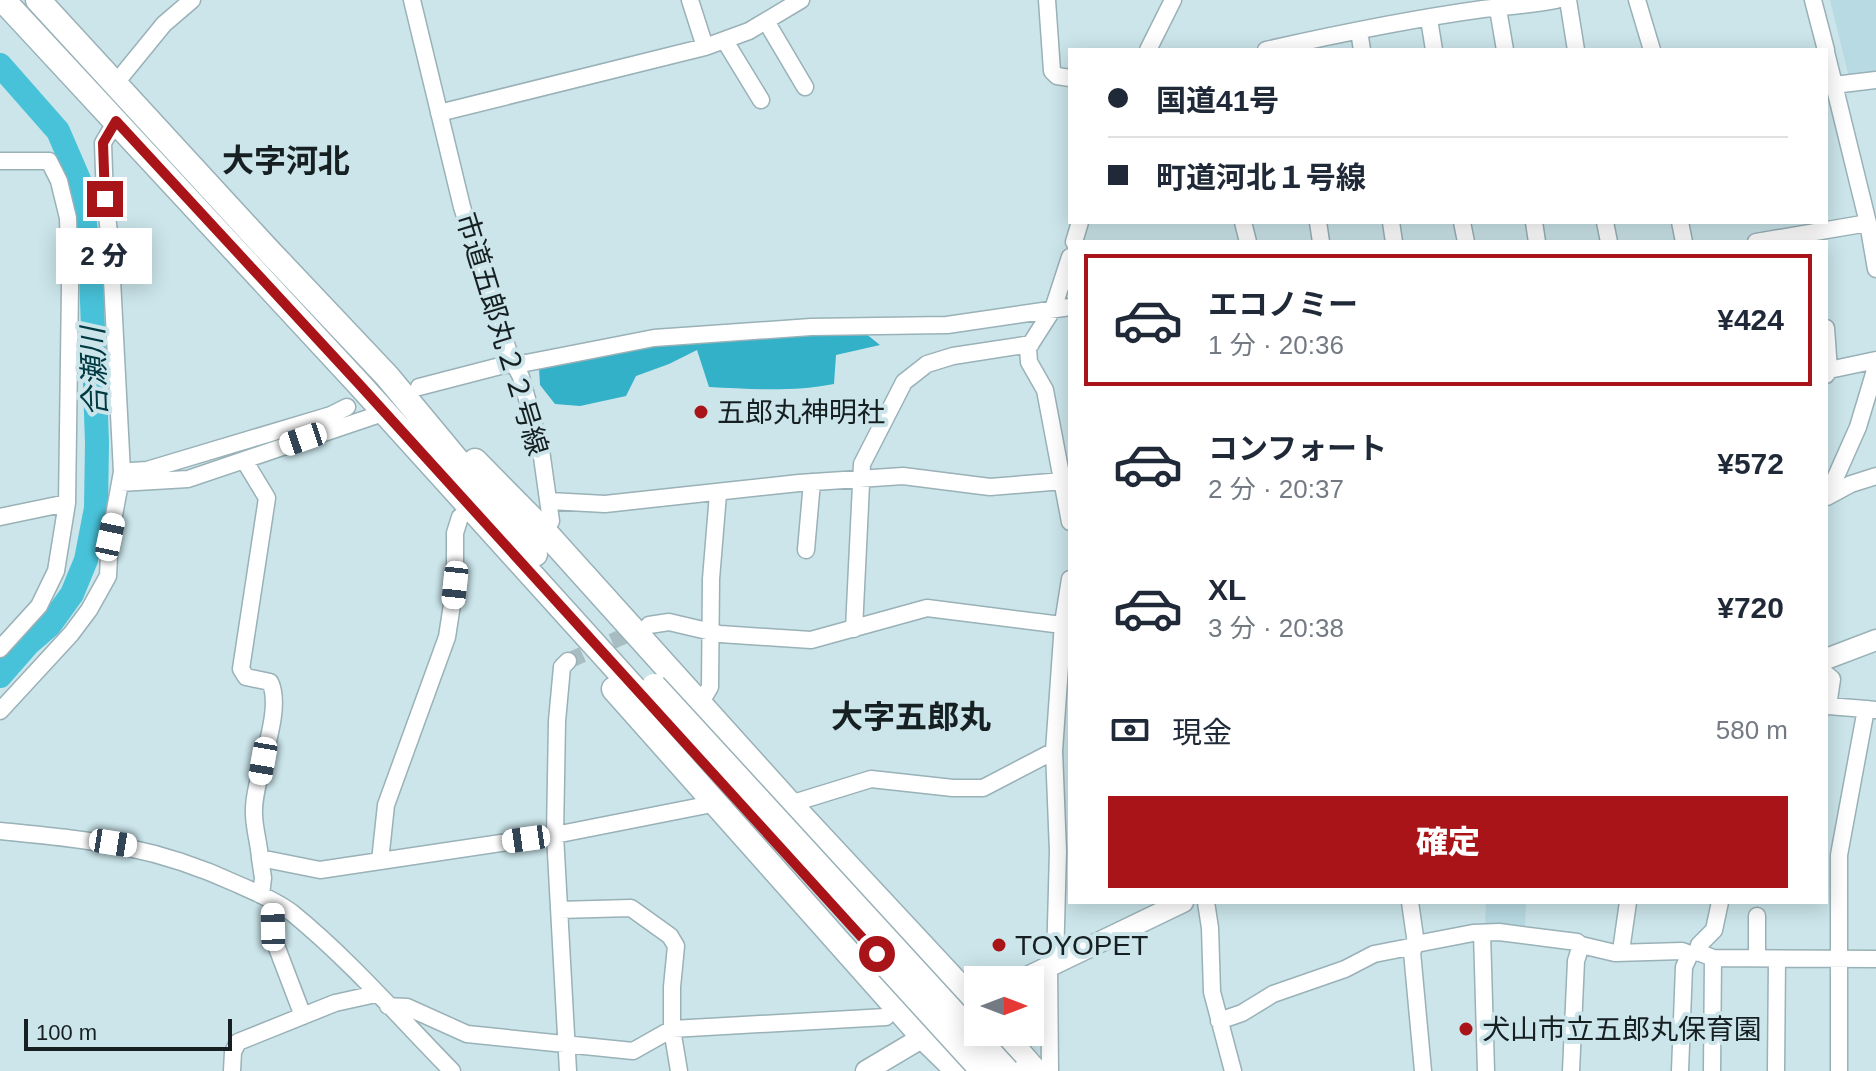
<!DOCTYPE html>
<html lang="ja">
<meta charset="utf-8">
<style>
:root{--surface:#fff;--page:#f6f6f7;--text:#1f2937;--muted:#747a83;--line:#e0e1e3;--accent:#a81418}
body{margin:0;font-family:Helvetica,"Noto Sans JP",sans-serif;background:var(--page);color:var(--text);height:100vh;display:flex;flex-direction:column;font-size:30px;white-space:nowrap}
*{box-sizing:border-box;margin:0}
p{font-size:26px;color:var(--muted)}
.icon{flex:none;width:44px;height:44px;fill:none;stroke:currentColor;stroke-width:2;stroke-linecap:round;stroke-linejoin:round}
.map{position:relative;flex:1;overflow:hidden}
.sheet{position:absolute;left:1068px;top:240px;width:760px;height:664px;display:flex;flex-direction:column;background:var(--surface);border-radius:0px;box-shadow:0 4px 20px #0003}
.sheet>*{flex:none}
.guide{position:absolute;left:1068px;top:48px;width:760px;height:176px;border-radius:0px;box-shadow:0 4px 20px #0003;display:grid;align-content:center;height:176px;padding:0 40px;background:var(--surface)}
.needle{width:52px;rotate:90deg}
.buttons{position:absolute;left:964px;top:966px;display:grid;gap:16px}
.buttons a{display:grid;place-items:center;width:80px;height:80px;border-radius:0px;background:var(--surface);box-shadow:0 4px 20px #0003;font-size:40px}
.scale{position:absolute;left:24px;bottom:20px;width:208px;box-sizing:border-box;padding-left:8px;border:4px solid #161f21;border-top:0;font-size:22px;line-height:28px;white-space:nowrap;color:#161f21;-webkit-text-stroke:6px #cbe5ea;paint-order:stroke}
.end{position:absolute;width:36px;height:36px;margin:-18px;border:10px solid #a81418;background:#fff;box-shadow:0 0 0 4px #fff}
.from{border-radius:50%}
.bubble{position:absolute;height:56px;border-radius:0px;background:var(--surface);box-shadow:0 4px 20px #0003;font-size:26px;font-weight:800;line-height:56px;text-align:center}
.car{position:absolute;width:24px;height:48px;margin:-24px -12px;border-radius:10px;box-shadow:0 0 6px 2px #0007;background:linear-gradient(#fff 24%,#345 0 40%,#fff 0 76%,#345 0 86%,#fff 0)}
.guide b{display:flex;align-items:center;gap:28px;height:76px;font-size:30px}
.guide b+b{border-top:2px solid var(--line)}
.guide i{width:20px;height:20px;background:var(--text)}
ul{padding:14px 0 0;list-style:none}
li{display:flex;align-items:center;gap:24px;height:132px;margin:0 16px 12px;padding:0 24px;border:4px solid transparent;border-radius:0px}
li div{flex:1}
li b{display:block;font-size:30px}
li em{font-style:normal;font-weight:800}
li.active{border-color:var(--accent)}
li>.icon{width:72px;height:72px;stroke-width:1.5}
.pay{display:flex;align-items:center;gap:20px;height:88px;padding:0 40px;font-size:30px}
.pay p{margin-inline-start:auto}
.cta{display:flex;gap:16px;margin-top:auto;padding:16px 40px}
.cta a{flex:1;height:92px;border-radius:0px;background:var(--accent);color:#fff;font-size:32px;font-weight:800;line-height:92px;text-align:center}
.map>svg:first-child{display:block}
</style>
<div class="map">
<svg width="1876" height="1071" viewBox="0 0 1876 1071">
<rect width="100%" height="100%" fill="#cbe5ea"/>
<path fill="#b8dae2" d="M 1830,0 L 1876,0 L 1876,74 L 1849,77 Z
M 1486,902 L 1526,902 L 1525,927 L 1485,925 Z"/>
<path fill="#32b1c8" d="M 865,333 L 880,345 L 836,355 L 834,384 C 793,392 750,389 709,387 L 697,350 L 669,364 L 636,376 L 626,396 L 580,406 L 555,404 L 540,385 L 539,368 L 654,344 Z"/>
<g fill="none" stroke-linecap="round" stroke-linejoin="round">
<path stroke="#48c2d9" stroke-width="24" d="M 0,65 L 58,131 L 80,182 L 91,272 L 97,443 L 96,508 L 86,560 L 72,594 L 49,626 L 28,644 L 0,676"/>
<path stroke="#a7bdc2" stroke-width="16" stroke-dasharray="16 8" stroke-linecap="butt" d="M 568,661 L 640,629"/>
<defs>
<path id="minor" d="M 412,0 L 462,207 L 509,353 L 521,377 L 541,450 L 551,521 L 545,532
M 690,0 L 705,47
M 1047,0 L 1052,71 L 1057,76 L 1070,78
M 1568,0 L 1576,50
M 1637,0 L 1652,50
M 1813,0 L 1826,50
M 1498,9 L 1505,50
M 1429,19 L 1434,50
M 766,21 L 805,87
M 1359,31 L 1362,50
M 725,41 L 761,100
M 1148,50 L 1173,0
M 1266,50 C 1337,34 1410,19 1483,9 C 1508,6 1532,5 1556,0
M 1826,52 L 1868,223 L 1876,269
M 115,84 L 164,24 L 192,0
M 1834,85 L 1876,80
M 439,113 L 705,47 L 749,31 L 801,0
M 0,161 L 49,161 L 59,181 L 68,218 L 70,287 L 67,503 L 56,571 L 39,606 L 0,649
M 1243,222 L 1248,242
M 1318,222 L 1321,242
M 1391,222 L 1394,242
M 1462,222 L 1466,242
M 1534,222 L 1537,242
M 1605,222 L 1609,242
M 1680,222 L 1684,242
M 69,242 L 110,241
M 1074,242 L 1080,222
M 1756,242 L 1868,223
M 1070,257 L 1053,309 L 1028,348 L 1029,362 L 1045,390 L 1070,522
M 1826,328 L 1829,370
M 1826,375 L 1829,370 L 1876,360
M 419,387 L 504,365 L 526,363 L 654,338 L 811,327 L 947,325 L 1070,307
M 244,460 L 267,498 L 241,669 L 246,677 L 270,682 C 285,712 252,780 254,814 C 254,828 259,843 260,858
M 131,471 L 147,470 L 331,415 L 347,407
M 120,483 L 188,479 L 380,414
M 1835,492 L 1834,481 L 1858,427 L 1876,367
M 1827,497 L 1851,484 L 1876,476
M 550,501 L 605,504 L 799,483 L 903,476 L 990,487 L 1063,481
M 0,517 L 67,503
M 806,550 L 812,482
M 649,625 L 669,622 L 720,634 L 811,640 L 927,608 L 1070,626
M 854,629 L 862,464 L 904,382 L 927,364 L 953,356 L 1031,344
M 568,661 L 562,667 L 557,721 L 555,835 L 568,1071
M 1826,674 L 1832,679 L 1828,706 L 1866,709
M 700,704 L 710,687 L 711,579 L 718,494
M 0,711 L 71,634 L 89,610 L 108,576 L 110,537 L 122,472 L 110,241 L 105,199 L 103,143 L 116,121
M 790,804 L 871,779 L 953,788 L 983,788 L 1054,751
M 0,831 C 90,840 153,845 237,884 C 255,892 275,900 291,912 C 349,959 400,1018 452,1071
M 380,861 L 386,805 L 447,637 L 455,585 L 455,533 L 460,517
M 261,895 L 263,878 L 260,858 L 320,870 L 555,835 L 717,803
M 272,901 L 274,940 L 303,1016
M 1206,902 L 1210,928 L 1212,992 L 1233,1071
M 1410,902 L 1416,944 L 1473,933 L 1499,932 L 1577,942 L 1581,945
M 559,910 L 631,908 L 670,936 L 676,946 L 672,987 L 672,1029 L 679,1071
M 1482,933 L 1486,1071
M 1416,944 L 1412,952 L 1423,1071
M 1621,951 L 1628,902
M 1698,952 L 1699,945 L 1714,930 L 1720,902
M 1757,958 L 1757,916
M 1055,962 L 1058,851 L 1054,751 L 1063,623 L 1070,579
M 1049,966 L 1050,1071
M 388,1006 L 407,1007 L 467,1034 L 633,1051 L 672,1029 L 886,1017
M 1219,1021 L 1242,1013 L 1273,994 L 1345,969 L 1374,954 L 1415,946
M 232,1071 L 233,1052 L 238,1042 L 335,1003 L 376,994
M 1571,1071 L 1576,961 L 1581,945 L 1615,953 L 1682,951 L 1690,954
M 1680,1071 L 1684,967 L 1690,954 L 1698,952 L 1713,958 L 1876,959
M 1712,1071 L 1713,958
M 1776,1071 L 1777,959
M 1839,1071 L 1839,855 L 1866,709 L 1876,710"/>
<path id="major" d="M 1826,659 L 1876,640
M 1021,980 L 1183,902
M 866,1071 L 935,1030"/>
<path id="highway" d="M 3,0 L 359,384 L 642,697
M 38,0 L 266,248 L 387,376 L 535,554
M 475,461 L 545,532 L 790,804 L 978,1006
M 614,689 L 923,1037 L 958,1071
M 1001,1032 L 1035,1071"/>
</defs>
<use href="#minor" stroke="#99b1b7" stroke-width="19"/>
<use href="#major" stroke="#99b1b7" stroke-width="23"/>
<use href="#highway" stroke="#99b1b7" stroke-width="27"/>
<use href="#minor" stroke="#fff" stroke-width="16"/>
<use href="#major" stroke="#fff" stroke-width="20"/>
<use href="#highway" stroke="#fff" stroke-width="24"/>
<defs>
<path id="highway-bridge" d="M 654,686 L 1007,1071
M 869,946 L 983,1071"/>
</defs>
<use href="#highway-bridge" stroke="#99b1b7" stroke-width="27" stroke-linecap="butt"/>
<use href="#highway-bridge" stroke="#fff" stroke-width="24"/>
</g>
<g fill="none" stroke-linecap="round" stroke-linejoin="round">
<path stroke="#a81418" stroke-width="10" d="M 105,199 L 103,143 L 116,121 L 359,384 L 877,954"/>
</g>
<g fill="#a81418" stroke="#cbe5ea" stroke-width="3">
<circle cx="701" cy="412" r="8"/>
<circle cx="999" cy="945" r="8"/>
<circle cx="1466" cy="1029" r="8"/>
</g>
<g text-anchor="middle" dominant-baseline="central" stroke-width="8" stroke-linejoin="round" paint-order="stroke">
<g font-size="28" fill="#161f21" stroke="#cbe5ea">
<text transform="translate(502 334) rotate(73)">市道五郎丸２２号線</text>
</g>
<g font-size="28" fill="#161f21" stroke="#cbe5ea" text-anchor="start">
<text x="717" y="412">五郎丸神明社</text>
<text x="1015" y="945">TOYOPET</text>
<text x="1482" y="1029">犬山市立五郎丸保育園</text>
</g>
<g font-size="30" font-style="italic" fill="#003942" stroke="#cbe5ea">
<text transform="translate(94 372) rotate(-92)">合瀬川</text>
</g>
<g font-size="32" font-weight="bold" fill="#161f21" stroke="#cbe5ea">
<text x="286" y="161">大字河北</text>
<text x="911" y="717">大字五郎丸</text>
</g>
</g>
</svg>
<div class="buttons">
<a><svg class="needle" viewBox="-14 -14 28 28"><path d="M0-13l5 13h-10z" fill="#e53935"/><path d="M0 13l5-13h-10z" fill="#747a83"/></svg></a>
</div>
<div class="scale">100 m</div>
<i class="end from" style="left:877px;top:954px"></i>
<i class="end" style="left:105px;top:199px"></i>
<div class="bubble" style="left:56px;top:228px;width:96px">2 分</div>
<i class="car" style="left:303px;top:439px;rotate:251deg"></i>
<i class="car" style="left:110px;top:537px;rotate:12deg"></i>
<i class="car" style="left:455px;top:585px;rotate:186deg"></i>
<i class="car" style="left:263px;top:761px;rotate:190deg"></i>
<i class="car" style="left:526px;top:839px;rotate:262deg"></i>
<i class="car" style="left:113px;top:843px;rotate:99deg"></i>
<i class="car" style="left:273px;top:927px;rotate:359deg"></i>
<div class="guide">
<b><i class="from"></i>国道41号</b>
<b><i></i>町道河北１号線</b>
</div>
<section class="sheet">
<ul>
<li class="active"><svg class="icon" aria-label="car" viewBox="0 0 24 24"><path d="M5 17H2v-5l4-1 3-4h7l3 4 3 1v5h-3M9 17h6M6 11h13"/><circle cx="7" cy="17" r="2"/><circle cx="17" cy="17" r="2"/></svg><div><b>エコノミー</b><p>1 分 · 20:36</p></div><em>¥424</em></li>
<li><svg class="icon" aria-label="car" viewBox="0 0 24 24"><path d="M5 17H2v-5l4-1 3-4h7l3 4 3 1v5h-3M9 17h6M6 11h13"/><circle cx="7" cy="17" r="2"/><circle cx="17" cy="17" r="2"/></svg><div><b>コンフォート</b><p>2 分 · 20:37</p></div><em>¥572</em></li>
<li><svg class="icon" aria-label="car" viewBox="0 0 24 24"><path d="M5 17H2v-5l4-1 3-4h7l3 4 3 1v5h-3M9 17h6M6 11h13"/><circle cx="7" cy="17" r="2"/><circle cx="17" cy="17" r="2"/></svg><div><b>XL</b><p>3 分 · 20:38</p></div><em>¥720</em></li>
</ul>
<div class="pay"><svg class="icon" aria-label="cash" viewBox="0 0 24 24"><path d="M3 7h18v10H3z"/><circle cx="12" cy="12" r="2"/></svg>現金<p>580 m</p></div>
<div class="cta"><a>確定</a></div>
</section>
</div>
